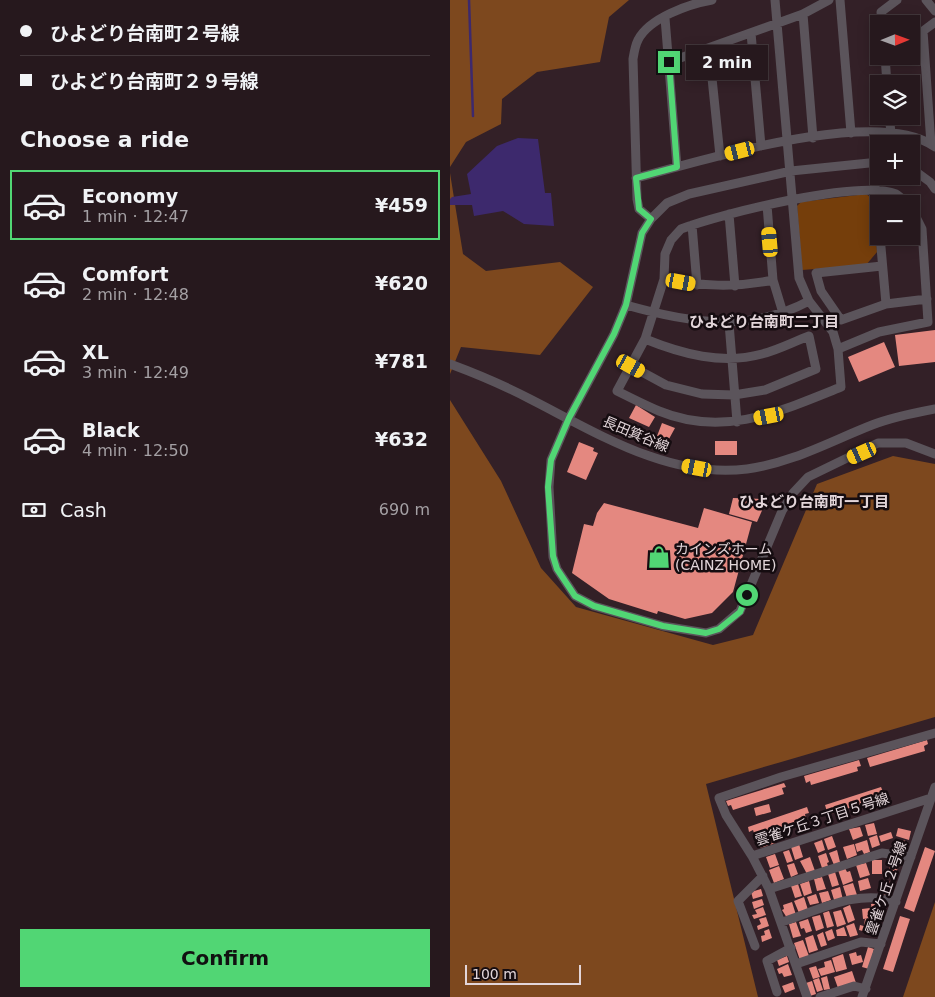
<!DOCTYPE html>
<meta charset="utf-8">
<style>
:root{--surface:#26181d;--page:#2e2126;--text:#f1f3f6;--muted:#a4a0a4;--line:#42373b;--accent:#51d674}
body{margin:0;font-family:"DejaVu Sans","Noto Sans JP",sans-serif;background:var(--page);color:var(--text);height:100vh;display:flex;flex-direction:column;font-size:19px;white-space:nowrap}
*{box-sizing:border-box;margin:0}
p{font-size:16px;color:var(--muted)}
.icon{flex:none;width:28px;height:28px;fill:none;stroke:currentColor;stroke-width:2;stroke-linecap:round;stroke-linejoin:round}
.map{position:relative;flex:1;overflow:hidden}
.sheet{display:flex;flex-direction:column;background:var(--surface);width:450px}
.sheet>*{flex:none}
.top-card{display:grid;align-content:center;height:110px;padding:0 20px;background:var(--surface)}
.needle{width:32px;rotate:89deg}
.fabs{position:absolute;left:420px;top:15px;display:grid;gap:10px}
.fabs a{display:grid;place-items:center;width:50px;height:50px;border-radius:0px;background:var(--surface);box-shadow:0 2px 12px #0003,0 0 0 1px var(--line);font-size:25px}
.scale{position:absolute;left:15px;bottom:12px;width:116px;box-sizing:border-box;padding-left:5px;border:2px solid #e2d5d9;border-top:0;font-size:14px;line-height:18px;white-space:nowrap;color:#e2d5d9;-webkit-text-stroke:4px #150c10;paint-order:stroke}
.end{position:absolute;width:22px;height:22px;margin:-11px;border:6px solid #51d674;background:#111;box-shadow:0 0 0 2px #111}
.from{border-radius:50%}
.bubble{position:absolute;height:35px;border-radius:0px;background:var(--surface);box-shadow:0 2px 12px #0003,0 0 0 1px var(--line);font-size:16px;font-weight:600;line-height:35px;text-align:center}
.car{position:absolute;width:15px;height:30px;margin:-15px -8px;border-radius:6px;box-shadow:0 0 4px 1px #0007;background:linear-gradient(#f5c518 24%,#345 0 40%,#f5c518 0 76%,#345 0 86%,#f5c518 0)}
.top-card b{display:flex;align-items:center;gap:18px;height:48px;font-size:19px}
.top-card b+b{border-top:1px solid var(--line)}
.top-card i{width:12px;height:12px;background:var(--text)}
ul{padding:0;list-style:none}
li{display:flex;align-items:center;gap:15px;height:70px;margin:0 10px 8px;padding:0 10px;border:2px solid transparent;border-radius:0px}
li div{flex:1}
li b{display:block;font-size:19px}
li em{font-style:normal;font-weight:600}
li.on{border-color:var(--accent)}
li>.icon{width:45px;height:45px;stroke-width:1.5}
h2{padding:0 20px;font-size:22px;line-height:60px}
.pay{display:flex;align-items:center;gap:12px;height:55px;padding:0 20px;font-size:19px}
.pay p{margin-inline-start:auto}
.button{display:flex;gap:10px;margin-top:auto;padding:10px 20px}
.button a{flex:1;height:58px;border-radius:0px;background:var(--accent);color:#111;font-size:20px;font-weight:600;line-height:58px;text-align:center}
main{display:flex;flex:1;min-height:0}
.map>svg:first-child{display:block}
</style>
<main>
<section class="sheet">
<div class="top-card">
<b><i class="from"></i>ひよどり台南町２号線</b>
<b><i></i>ひよどり台南町２９号線</b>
</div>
<h2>Choose a ride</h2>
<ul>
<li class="on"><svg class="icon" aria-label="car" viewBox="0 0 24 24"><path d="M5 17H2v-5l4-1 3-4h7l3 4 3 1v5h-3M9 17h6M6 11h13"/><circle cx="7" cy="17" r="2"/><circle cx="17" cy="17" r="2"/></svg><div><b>Economy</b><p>1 min · 12:47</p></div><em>¥459</em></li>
<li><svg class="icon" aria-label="car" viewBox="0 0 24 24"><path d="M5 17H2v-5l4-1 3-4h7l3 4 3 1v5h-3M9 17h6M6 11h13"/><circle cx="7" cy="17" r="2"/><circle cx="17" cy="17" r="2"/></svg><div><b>Comfort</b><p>2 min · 12:48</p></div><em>¥620</em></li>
<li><svg class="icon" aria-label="car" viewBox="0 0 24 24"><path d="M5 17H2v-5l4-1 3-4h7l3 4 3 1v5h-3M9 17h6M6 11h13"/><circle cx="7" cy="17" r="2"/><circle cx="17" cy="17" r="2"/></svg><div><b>XL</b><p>3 min · 12:49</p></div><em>¥781</em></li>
<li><svg class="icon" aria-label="car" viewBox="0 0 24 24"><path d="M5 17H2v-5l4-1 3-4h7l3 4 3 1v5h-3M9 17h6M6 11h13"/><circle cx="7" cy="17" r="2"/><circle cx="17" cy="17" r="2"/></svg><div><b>Black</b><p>4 min · 12:50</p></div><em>¥632</em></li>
</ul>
<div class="pay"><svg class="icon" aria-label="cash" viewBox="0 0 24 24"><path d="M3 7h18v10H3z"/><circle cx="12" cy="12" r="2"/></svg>Cash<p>690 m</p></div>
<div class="button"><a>Confirm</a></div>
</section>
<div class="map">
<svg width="485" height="997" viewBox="0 0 485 997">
<rect width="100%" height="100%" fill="#332027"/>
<path fill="#753e0b" d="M 416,194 L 423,199 L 427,252 L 416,265 L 352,270 L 347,206 L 351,202 Z"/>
<path fill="#7d481e" d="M 0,0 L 179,0 L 159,17 L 150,62 L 87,72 L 52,99 L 51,124 L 16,142 L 0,167 Z
M 0,173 L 13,254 L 36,271 L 110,262 L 143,287 L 90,355 L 11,347 L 0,374 Z
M 0,400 L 51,481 L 91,568 L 126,607 L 263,645 L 303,635 L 367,484 L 443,456 L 485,464 L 485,717 L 256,784 L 308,997 L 0,997 Z
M 485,902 L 485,997 L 453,997 Z"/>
<path fill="#3d296d" d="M 68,138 L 88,139 L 95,193 L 101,193 L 104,226 L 74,224 L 53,211 L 24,216 L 22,205 L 0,205 L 0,199 L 2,197 L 21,194 L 17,174 L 47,146 Z"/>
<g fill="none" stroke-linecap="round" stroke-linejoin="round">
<path stroke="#3d296d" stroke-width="2.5" d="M 19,0 L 23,116"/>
</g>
<path fill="#e48880" d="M 485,330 L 485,362 L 449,366 L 445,335 Z
M 434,342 L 445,367 L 409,382 L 398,357 Z
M 186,405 L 205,417 L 199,427 L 179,418 Z
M 212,423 L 225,428 L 214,448 L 204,444 Z
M 265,441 L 287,441 L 287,455 L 265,455 Z
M 129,442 L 144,448 L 143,451 L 148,453 L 136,480 L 117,472 Z
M 283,498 L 317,499 L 307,522 L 279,514 Z
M 154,503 L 248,528 L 254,508 L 302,522 L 283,592 L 262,613 L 235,619 L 208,611 L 207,614 L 159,599 L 122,573 L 134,524 L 143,526 L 147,513 Z
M 477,740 L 478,744 L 474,746 L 475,751 L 420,767 L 417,758 Z
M 409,760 L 411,766 L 407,767 L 408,771 L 361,785 L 360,781 L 356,783 L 354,776 Z
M 334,783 L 336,787 L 332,788 L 334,794 L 283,810 L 281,805 L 278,806 L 276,801 Z
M 431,787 L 433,792 L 428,793 L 430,798 L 378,815 L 375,805 Z
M 319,804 L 321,812 L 306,816 L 304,808 Z
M 357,807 L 359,813 L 355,814 L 356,819 L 305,836 L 303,830 L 299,832 L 298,827 Z
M 424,823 L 427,834 L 418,836 L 415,825 Z
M 410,827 L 413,836 L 403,840 L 399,829 Z
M 448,828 L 461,831 L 459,840 L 446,836 Z
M 441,832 L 443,838 L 431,842 L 429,836 Z
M 427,835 L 430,845 L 422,848 L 419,838 Z
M 382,836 L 386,847 L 378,850 L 374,839 Z
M 324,839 L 326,843 L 310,848 L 309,843 Z
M 372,840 L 375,850 L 368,853 L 364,843 Z
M 417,840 L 420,852 L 414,854 L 412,850 L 407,852 L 405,844 Z
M 453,840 L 458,842 L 455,854 L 449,852 Z
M 349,844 L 353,857 L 345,860 L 341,847 Z
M 404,844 L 407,855 L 397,859 L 393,847 Z
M 475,847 L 485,851 L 464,912 L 454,908 Z
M 339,850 L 343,861 L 337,863 L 333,852 Z
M 387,850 L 390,862 L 384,865 L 379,853 Z
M 376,853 L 379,862 L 377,863 L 378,866 L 372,868 L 368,856 Z
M 325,854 L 329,865 L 320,868 L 316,857 Z
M 360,857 L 365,871 L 357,874 L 350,861 Z
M 422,860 L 432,860 L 432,874 L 422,874 Z
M 442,861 L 449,864 L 445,877 L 437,874 Z
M 344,863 L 348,874 L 341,877 L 337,865 Z
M 416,863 L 420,875 L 410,878 L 406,865 Z
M 329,866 L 334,879 L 324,883 L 319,870 Z
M 395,868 L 397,872 L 400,871 L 403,881 L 393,885 L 388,870 Z
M 385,872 L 389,885 L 382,887 L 378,874 Z
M 372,877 L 376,889 L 367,891 L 364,879 Z
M 418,878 L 421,888 L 410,891 L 408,881 Z
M 431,880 L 440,881 L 438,896 L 429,895 Z
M 359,881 L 362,893 L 354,896 L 350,884 Z
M 403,883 L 407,895 L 397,898 L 393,886 Z
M 348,884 L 352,896 L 345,898 L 341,886 Z
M 390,887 L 393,900 L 385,903 L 381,890 Z
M 311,889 L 313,896 L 303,899 L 301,892 Z
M 378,891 L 381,900 L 372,903 L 369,893 Z
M 366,894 L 369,903 L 360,905 L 357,897 Z
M 354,897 L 358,910 L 349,913 L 344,901 Z
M 312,899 L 314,905 L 304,909 L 302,902 Z
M 342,902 L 346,915 L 337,918 L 332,910 L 334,909 L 333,905 Z
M 431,903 L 432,917 L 423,918 L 421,904 Z
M 400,905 L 405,920 L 398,923 L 393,908 Z
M 313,907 L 316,915 L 304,919 L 302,915 L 307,914 L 305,910 Z
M 420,908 L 421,918 L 413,919 L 412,909 Z
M 391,910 L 396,924 L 387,927 L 383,912 Z
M 379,911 L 384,926 L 377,928 L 373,913 Z
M 370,915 L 374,928 L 366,931 L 362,917 Z
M 450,916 L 460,919 L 443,972 L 433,969 Z
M 316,917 L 319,926 L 308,930 L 307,926 L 311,924 L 309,919 Z
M 426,918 L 429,920 L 427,927 L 424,926 L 423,928 L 414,925 L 415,919 Z
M 358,919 L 362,931 L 356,933 L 354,928 L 351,929 L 349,922 Z
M 346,922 L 351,936 L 343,938 L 339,924 Z
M 404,923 L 408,935 L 400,937 L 396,926 Z
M 410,925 L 421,928 L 420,933 L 409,930 Z
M 394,927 L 397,936 L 387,936 L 386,930 Z
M 319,929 L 322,938 L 312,942 L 311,936 L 315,935 L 314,931 Z
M 382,929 L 385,938 L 378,941 L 375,932 Z
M 373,932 L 377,945 L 371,947 L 367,935 Z
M 363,935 L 368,950 L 359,953 L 355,938 Z
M 353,940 L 359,956 L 350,960 L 344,943 Z
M 418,947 L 424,949 L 419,969 L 412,967 Z
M 406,952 L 407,956 L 411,955 L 413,962 L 402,965 L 399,954 Z
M 393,954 L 397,969 L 386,972 L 382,958 Z
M 337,956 L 339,962 L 329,966 L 327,960 Z
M 381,960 L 385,972 L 371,976 L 368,969 L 375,967 L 374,962 Z
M 338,964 L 342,975 L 334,977 L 332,973 L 329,974 L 327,969 Z
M 366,966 L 370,977 L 363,979 L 359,968 Z
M 402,971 L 406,983 L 388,988 L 384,977 Z
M 377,976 L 380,989 L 374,990 L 371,978 Z
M 369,978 L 373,990 L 367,992 L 363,980 Z
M 362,981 L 366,994 L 360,996 L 356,983 Z
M 343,982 L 345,989 L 335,993 L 332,986 Z"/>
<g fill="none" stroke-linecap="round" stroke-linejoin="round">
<path stroke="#5b545b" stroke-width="9" d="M 325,0 L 349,278 L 359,301 L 383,332 L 388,349 L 391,387 C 331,411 274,438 209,411 C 195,405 181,398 167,391 L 195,339 L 214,279 L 215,254 L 221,240 L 231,229 C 270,214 409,179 446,194 C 450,196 454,201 458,204
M 390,0 L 401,133
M 476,0 L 485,11
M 353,14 L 363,138
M 215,18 L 227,167
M 432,24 L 431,12 L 447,0
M 301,33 L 311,146
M 259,49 L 270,156
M 435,56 L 437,84
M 219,62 L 353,14 L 379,0
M 439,116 L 441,132
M 481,144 L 473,31 L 485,22
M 429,162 L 341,171 L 239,194 L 217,203 L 201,219 L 192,233 L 176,305 L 164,334 L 119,418 L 101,460 L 99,487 L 103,557 L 107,569 L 125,596 L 144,606 L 213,626 L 256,633 L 269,629 L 290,611 L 332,511 L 343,493 L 358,477 L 428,443 L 456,443 L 485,454
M 461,168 L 480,182 L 485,189
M 186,178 C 251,161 428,105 485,147
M 427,190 L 429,218
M 317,205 L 323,280 L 333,313
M 279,214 L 285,286
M 201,219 L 189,209 L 187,199 L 183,59 C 184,53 185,46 188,40 C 199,18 239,4 262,0
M 242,225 L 247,285
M 430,236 L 436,304
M 432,266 L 366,273 L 371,291 L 391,320 L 436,304 L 477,299
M 214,279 C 251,286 285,288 323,280
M 176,305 C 239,323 299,333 359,301
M 279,323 L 287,422
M 388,349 L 429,332 L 478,322 L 472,229 L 461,207
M 0,364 C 27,374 55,386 80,399 C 147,433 219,479 297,469 C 342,463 381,441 422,425 C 443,417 464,413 485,409
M 181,366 L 216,385 L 252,394 L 284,395 L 315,390 L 366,369 L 359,336 C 343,342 328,350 312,354 C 272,365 232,354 195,339
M 302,856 L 276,815 L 269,798 L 331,777 L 485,733
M 319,889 L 432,853 L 461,857
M 332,922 C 367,911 409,888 446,902
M 305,946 L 288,901 L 313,876
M 346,964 L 411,942 L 431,944
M 327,992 L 317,961 L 341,948
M 357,997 L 319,889 L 302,856 L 481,798
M 370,997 L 404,986 L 416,989
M 412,997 L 485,787"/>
</g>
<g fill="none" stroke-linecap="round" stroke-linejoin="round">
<path stroke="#51d674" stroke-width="6" d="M 219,62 L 227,167 L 186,178 L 189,209 L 201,219 L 192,233 L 176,305 L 164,334 L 119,418 L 101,460 L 98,487 L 103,556 L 107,569 L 125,596 L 144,606 L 213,626 L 256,633 L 269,629 L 290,612 L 297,595"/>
</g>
<defs>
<symbol id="shop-bare" viewBox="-9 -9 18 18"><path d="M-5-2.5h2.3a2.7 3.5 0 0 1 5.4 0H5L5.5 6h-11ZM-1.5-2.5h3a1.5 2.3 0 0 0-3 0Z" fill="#51d674" stroke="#150c10" stroke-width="2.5" paint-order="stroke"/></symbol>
</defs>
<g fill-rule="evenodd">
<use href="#shop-bare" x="193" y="541" width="32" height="32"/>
</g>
<g text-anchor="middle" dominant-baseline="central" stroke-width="5" stroke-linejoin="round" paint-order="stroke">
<g font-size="14" fill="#e2d5d9" stroke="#150c10">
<text transform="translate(186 434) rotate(23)">長田箕谷線</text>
<text transform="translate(372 819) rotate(-18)">雲雀ケ丘３丁目５号線</text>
<text transform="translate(436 888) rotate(-71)">雲雀ケ丘２号線</text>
</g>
<g font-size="14" fill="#e2d5d9" stroke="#150c10" text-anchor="start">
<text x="225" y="549">カインズホーム<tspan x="225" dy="16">(CAINZ HOME)</tspan></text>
</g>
<g font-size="15" font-weight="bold" fill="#e2d5d9" stroke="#150c10">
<text x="314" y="322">ひよどり台南町二丁目</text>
<text x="364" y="502">ひよどり台南町一丁目</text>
</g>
</g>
</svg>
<div class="fabs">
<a><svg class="needle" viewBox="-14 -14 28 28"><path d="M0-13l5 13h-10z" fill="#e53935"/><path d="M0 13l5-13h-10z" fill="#a4a0a4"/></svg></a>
<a><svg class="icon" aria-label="layers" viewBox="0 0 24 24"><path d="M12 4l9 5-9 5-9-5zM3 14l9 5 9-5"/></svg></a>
<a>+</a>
<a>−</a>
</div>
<div class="scale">100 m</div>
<i class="end from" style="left:297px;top:595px"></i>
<i class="end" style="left:219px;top:62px"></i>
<div class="bubble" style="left:236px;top:45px;width:82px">2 min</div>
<i class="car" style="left:290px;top:151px;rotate:256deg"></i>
<i class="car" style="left:320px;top:242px;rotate:355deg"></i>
<i class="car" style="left:231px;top:282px;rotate:100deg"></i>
<i class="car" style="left:181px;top:366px;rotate:119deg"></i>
<i class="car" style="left:319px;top:416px;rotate:259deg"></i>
<i class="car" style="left:412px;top:453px;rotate:246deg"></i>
<i class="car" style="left:247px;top:468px;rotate:281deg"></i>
</div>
</main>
